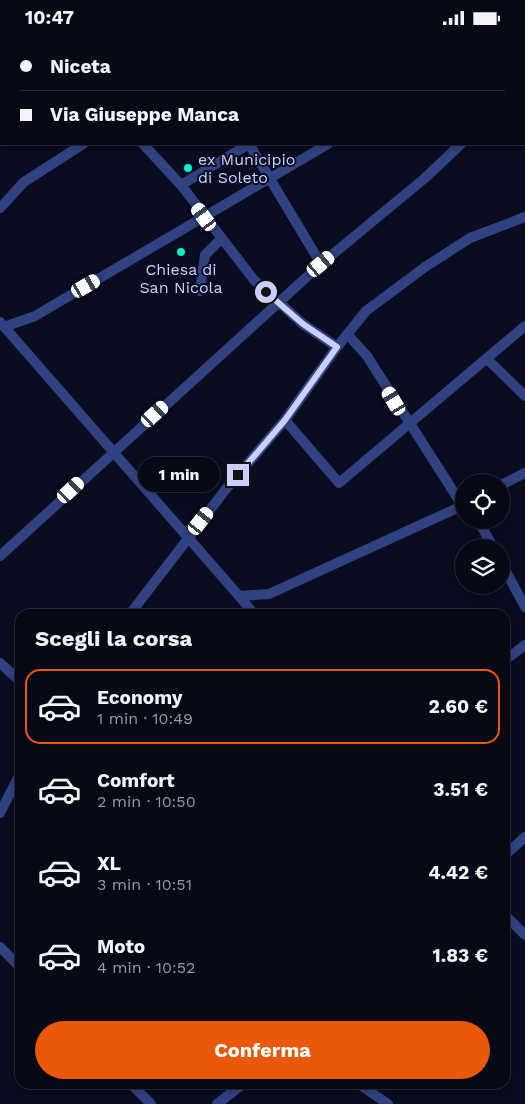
<!DOCTYPE html>
<html lang="it">
<meta charset="utf-8">
<style>
:root{--surface:#080917;--page:#161724;--text:#f1f3f6;--muted:#989aa1;--line:#292a36;--accent:#ea580c}
body{margin:0;font-family:"Work Sans",sans-serif;background:var(--page);color:var(--text);height:100vh;display:flex;flex-direction:column;font-size:19px;white-space:nowrap}
*{box-sizing:border-box;margin:0}
p{font-size:16px;color:var(--muted)}
.icon{flex:none;width:28px;height:28px;fill:none;stroke:currentColor;stroke-width:2;stroke-linecap:round;stroke-linejoin:round}
.map{position:relative;flex:1;overflow:hidden}
.details{position:absolute;left:15px;top:574px;width:495px;height:480px;display:flex;flex-direction:column;background:var(--surface);border-radius:15px;box-shadow:0 2px 8px #0003,0 0 0 1px var(--line)}
.details>*{flex:none}
.hud{position:absolute;left:0px;top:0px;width:525px;height:110px;box-shadow:0 2px 8px #0003,0 0 0 1px var(--line);display:grid;align-content:center;height:110px;padding:0 20px;background:var(--surface)}
.fabs{position:absolute;left:455px;top:439px;display:grid;gap:10px}
.fabs a{display:grid;place-items:center;width:55px;height:55px;border-radius:50%;background:var(--surface);box-shadow:0 2px 8px #0003,0 0 0 1px var(--line);font-size:25px}
.end{position:absolute;width:22px;height:22px;margin:-11px;border:6px solid #c9d0ff;background:#111;box-shadow:0 0 0 2px #111}
.from{border-radius:50%}
.bubble{position:absolute;height:35px;border-radius:18px;background:var(--surface);box-shadow:0 2px 8px #0003,0 0 0 1px var(--line);font-size:16px;font-weight:700;line-height:35px;text-align:center}
.car{position:absolute;width:15px;height:30px;margin:-15px -8px;border-radius:6px;box-shadow:0 0 4px 1px #0007;background:linear-gradient(#fff 24%,#345 0 40%,#fff 0 76%,#345 0 86%,#fff 0)}
.hud b{display:flex;align-items:center;gap:18px;height:48px;font-size:19px}
.hud b+b{border-top:1px solid var(--line)}
.hud i{width:12px;height:12px;background:var(--text)}
ul{padding:0;list-style:none}
li{display:flex;align-items:center;gap:15px;height:75px;margin:0 10px 8px;padding:0 10px;border:2px solid transparent;border-radius:15px}
li div{flex:1}
li b{display:block;font-size:19px}
li em{font-style:normal;font-weight:700}
li.current{border-color:var(--accent)}
li>.icon{width:45px;height:45px;stroke-width:1.5}
h2{padding:0 20px;font-size:22px;line-height:60px}
.cta{display:flex;gap:10px;margin-top:auto;padding:10px 20px}
.cta a{flex:1;height:58px;border-radius:30px;background:var(--accent);color:#fff;font-size:20px;font-weight:700;line-height:58px;text-align:center}
.status{display:flex;justify-content:space-between;align-items:center;height:35px;padding:0 25px;background:var(--surface);direction:ltr}
.status svg{height:14px;fill:currentColor}
.map>svg:first-child{display:block}
</style>
<div class="status"><b>10:47</b><svg viewBox="0 0 49 12"><path d="M0 12V9h3v3zM5 12V6h3v6zM10 12V3h3v9zM15 12V0h3v12zM26 1h20v11H26zM47 4h2v5h-2z"/></svg></div>
<div class="map">
<svg width="525" height="1069" viewBox="0 0 525 1069">
<rect width="100%" height="100%" fill="#0a0c1f"/>
<g fill="none" stroke-linecap="round" stroke-linejoin="round">
<path stroke="#314282" stroke-width="10" d="M 200,256 L 205,220 L 221,204"/>
<path stroke="#314282" stroke-width="10" d="M 62,0 L 62,1
M 395,0 L 396,1
M 193,1 L 195,0
M 362,1 L 365,0
M 461,1 L 464,0
M 0,59 L 1,58
M 524,63 L 525,63
M 524,82 L 525,84
M 143,109 L 181,150 L 254,245 L 303,289 L 337,312
M 249,109 L 321,229
M 181,150 L 249,109
M 0,173 L 24,147 L 83,109
M 4,292 L 35,281 L 328,109
M 347,299 L 367,321 L 462,470
M 487,324 L 525,361
M 285,385 L 339,448 L 525,291
M 478,485 L 493,512
M 0,521 L 321,229 L 425,143 L 461,109
M 501,527 L 525,572
M 239,561 L 254,579
M 130,579 L 226,454 L 285,385 L 337,312 L 366,276 L 425,232 L 470,203 L 525,182
M 505,625 L 525,610
M 0,628 L 20,646
M 0,778 L 20,739
M 505,820 L 525,802
M 505,880 L 525,900
M 0,912 L 20,932
M 131,1049 L 151,1069
M 359,1049 L 388,1069
M 217,1069 L 243,1049"/>
<path stroke="#314282" stroke-width="10" d="M 0,287 L 239,561 L 269,559 L 464,470
M 501,450 L 525,438"/>
</g>
<g fill="none" stroke-linecap="round" stroke-linejoin="round">
<path stroke="#c9d0ff" stroke-width="6" d="M 238,440 L 285,385 L 337,312 L 303,289 L 266,257"/>
</g>
<g fill="#00f4cf" stroke="#0a0c1f" stroke-width="2">
<circle cx="188" cy="133" r="5"/>
<circle cx="181" cy="217" r="5"/>
</g>
<g text-anchor="middle" dominant-baseline="central" stroke-width="4" stroke-linejoin="round" paint-order="stroke">
<g font-size="16" fill="#c9d0ff" stroke="#0a0c1f" text-anchor="start">
<text x="198" y="124">ex Municipio<tspan x="198" dy="18">di Soleto</tspan></text>
<text x="181" y="234" text-anchor="middle">Chiesa di<tspan x="181" dy="18">San Nicola</tspan></text>
</g>
</g>
</svg>
<div class="fabs">
<a><svg class="icon" aria-label="locate" viewBox="0 0 24 24"><circle cx="12" cy="12" r="6"/><path d="M12 2v4M12 18v4M2 12h4M18 12h4"/></svg></a>
<a><svg class="icon" aria-label="layers" viewBox="0 0 24 24"><path d="M12 4l9 5-9 5-9-5zM3 14l9 5 9-5"/></svg></a>
</div>
<i class="end from" style="left:266px;top:257px"></i>
<i class="end" style="left:238px;top:440px"></i>
<div class="bubble" style="left:138px;top:422px;width:82px">1 min</div>
<i class="car" style="left:204px;top:182px;rotate:324deg"></i>
<i class="car" style="left:321px;top:229px;rotate:50deg"></i>
<i class="car" style="left:86px;top:251px;rotate:60deg"></i>
<i class="car" style="left:394px;top:366px;rotate:329deg"></i>
<i class="car" style="left:155px;top:379px;rotate:48deg"></i>
<i class="car" style="left:71px;top:455px;rotate:47deg"></i>
<i class="car" style="left:201px;top:486px;rotate:38deg"></i>
<div class="hud">
<b><i class="from"></i>Niceta</b>
<b><i></i>Via Giuseppe Manca</b>
</div>
<section class="details">
<h2>Scegli la corsa</h2>
<ul>
<li class="current"><svg class="icon" aria-label="car" viewBox="0 0 24 24"><path d="M5 17H2v-5l4-1 3-4h7l3 4 3 1v5h-3M9 17h6M6 11h13"/><circle cx="7" cy="17" r="2"/><circle cx="17" cy="17" r="2"/></svg><div><b>Economy</b><p>1 min · 10:49</p></div><em>2.60 €</em></li>
<li><svg class="icon" aria-label="car" viewBox="0 0 24 24"><path d="M5 17H2v-5l4-1 3-4h7l3 4 3 1v5h-3M9 17h6M6 11h13"/><circle cx="7" cy="17" r="2"/><circle cx="17" cy="17" r="2"/></svg><div><b>Comfort</b><p>2 min · 10:50</p></div><em>3.51 €</em></li>
<li><svg class="icon" aria-label="car" viewBox="0 0 24 24"><path d="M5 17H2v-5l4-1 3-4h7l3 4 3 1v5h-3M9 17h6M6 11h13"/><circle cx="7" cy="17" r="2"/><circle cx="17" cy="17" r="2"/></svg><div><b>XL</b><p>3 min · 10:51</p></div><em>4.42 €</em></li>
<li><svg class="icon" aria-label="car" viewBox="0 0 24 24"><path d="M5 17H2v-5l4-1 3-4h7l3 4 3 1v5h-3M9 17h6M6 11h13"/><circle cx="7" cy="17" r="2"/><circle cx="17" cy="17" r="2"/></svg><div><b>Moto</b><p>4 min · 10:52</p></div><em>1.83 €</em></li>
</ul>
<div class="cta"><a>Conferma</a></div>
</section>
</div>
